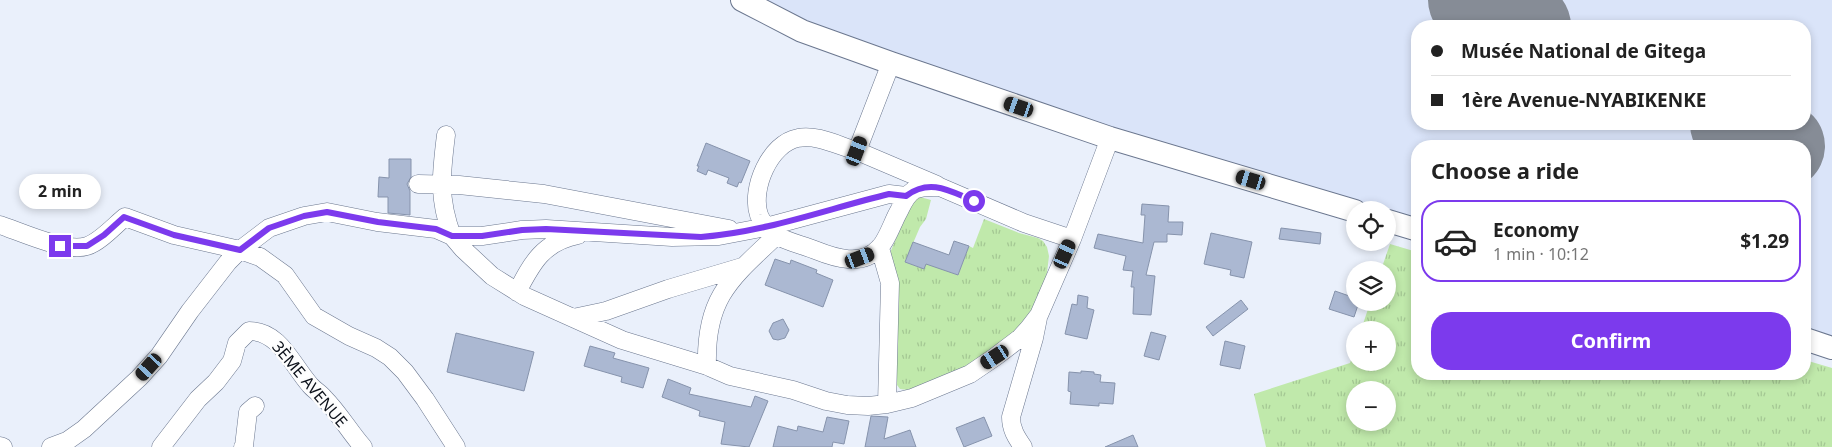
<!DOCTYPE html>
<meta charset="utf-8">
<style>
:root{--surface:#fff;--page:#f2f2f2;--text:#222;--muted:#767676;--line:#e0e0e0;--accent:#7c3aed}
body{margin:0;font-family:"Noto Sans",sans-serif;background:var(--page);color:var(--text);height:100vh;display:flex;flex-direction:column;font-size:19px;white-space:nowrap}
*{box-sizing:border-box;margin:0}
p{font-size:16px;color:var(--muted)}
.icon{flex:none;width:28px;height:28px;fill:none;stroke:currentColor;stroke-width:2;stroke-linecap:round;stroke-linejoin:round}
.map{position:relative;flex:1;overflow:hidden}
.sheet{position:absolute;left:1411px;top:140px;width:400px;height:240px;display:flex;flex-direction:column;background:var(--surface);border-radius:20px;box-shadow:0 2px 8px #0003}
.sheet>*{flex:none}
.guide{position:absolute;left:1411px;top:20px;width:400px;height:110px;border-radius:20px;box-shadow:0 2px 8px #0003;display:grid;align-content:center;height:110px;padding:0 20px;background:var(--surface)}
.tools{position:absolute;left:1346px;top:201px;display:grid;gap:10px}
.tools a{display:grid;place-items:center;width:50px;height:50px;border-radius:50%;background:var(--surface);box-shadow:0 2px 8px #0003;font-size:25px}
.end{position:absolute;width:22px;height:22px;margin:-11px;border:6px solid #7c3aed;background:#fff;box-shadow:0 0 0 2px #fff}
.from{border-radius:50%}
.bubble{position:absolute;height:35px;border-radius:18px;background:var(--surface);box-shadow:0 2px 8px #0003;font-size:16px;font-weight:700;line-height:35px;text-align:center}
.car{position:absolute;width:15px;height:30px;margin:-15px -8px;border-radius:6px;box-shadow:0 0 4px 1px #0007;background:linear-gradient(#222 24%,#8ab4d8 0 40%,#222 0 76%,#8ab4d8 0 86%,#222 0)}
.guide b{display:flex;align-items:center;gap:18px;height:48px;font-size:19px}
.guide b+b{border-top:1px solid var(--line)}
.guide i{width:12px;height:12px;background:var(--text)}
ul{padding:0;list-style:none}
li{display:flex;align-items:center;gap:15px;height:82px;margin:0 10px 8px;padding:0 10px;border:2px solid var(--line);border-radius:20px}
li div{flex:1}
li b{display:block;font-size:19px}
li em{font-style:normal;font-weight:700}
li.on{border-color:var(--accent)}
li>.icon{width:45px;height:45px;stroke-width:1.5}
h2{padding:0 20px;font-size:22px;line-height:60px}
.action{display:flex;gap:10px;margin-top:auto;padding:10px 20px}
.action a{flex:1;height:58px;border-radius:20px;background:var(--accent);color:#fff;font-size:20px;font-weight:700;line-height:58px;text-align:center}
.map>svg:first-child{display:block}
</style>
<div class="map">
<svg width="1832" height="447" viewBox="0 0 1832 447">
<defs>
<pattern id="grass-tufts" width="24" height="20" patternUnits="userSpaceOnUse" patternTransform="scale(1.25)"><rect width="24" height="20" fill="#c0e9ab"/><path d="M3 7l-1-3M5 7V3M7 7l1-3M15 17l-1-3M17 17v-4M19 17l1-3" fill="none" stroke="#a4c793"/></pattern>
</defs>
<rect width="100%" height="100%" fill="#eaf0fb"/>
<path fill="#dae4f9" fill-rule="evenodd" d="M 752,0 L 1832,0 L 1832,339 L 1805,331 L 1805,146 L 1418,146 L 1417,220 L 1267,177 L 835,41 ZM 1418,26 L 1805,26 L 1805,124 L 1418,124 Z"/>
<path fill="url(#grass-tufts)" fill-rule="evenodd" d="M 920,197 L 931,200 L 926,219 L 920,227 L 905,262 L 924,269 L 926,263 L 958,275 L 969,246 L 973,248 L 984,219 L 1019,233 L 1038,238 L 1043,241 L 1047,247 L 1049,256 L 1047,273 L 1042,289 L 1029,318 L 983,360 L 916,391 L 900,389 L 897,385 L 897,351 L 889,255 L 911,204 Z
M 1390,244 L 1417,252 L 1418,374 L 1805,374 L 1805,360 L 1832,368 L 1832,447 L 1266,447 L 1254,394 L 1350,363 L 1355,348 L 1355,362 L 1388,362 L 1388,330 L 1361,330 L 1370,303 L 1388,302 L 1388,270 L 1381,270 ZM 1355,390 L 1388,390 L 1388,422 L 1355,422 Z"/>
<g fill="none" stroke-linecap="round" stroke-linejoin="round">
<path stroke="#868c96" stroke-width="88" d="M 1472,0 L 1527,26
M 1734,124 L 1781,146"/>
</g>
<path fill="#abb8d2" stroke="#8693ac" d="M 706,143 L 750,161 L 741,183 L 739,182 L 737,187 L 727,183 L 729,178 L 708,170 L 706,175 L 697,171 L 699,166 L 697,166 Z
M 389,159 L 411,159 L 411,177 L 407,184 L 410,191 L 410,215 L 388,213 L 388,197 L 378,197 L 379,177 L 389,178 Z
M 1142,204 L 1169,206 L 1168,222 L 1183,222 L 1182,235 L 1167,234 L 1167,242 L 1154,242 L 1146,275 L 1155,276 L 1151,315 L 1133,314 L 1134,287 L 1131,287 L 1133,271 L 1123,270 L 1126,256 L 1094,248 L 1098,234 L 1143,243 L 1145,215 L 1141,215 Z
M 1281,228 L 1321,233 L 1320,244 L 1279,239 Z
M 1211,233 L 1252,242 L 1244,278 L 1230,275 L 1231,270 L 1204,264 Z
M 954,241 L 969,246 L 958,275 L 926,264 L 924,269 L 905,262 L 913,242 L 949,255 Z
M 775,259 L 790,264 L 791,260 L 817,270 L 816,273 L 833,280 L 823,307 L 765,285 Z
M 1335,291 L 1355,298 L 1355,302 L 1359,302 L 1354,317 L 1329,309 Z
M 1078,295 L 1088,297 L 1087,308 L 1094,310 L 1087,339 L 1065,334 L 1072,304 L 1077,305 Z
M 1241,300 L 1248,309 L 1213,336 L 1206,327 Z
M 783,319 L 789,330 L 785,338 L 778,340 L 773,339 L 769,331 L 773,323 Z
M 1151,332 L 1166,336 L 1159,360 L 1144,356 Z
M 456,333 L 534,352 L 524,391 L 447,372 Z
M 1225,341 L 1245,346 L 1240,369 L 1220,365 Z
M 590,346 L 615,353 L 613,358 L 649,368 L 643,388 L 621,382 L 622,377 L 584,366 Z
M 1081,371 L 1094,372 L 1094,374 L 1101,375 L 1100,382 L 1115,383 L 1113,404 L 1099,403 L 1099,406 L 1070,404 L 1071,392 L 1068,391 L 1069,372 L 1081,373 Z
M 668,379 L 691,388 L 689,394 L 751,407 L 755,396 L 768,401 L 749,447 L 721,444 L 725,422 L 699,416 L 700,411 L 662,397 Z
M 871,416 L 888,417 L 884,439 L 910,430 L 916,447 L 865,447 Z
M 827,417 L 849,421 L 844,444 L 833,442 L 832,447 L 773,447 L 778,426 L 797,431 L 798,426 L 823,432 Z
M 984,417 L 992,436 L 964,447 L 956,428 Z
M 1133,435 L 1138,447 L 1105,447 Z"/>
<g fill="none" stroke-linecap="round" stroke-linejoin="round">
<defs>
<path id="minor" d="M 891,63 L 857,151 C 839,146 817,134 798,138 C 770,143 750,189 759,215 C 762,223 769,230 776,235 C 787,242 803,245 815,250 C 835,258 862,267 879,248 C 887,241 893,221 899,211 C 903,203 906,195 914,190 C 922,186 931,187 940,187 L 1024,223 L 1072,239
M 446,135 C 441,175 438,198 452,236 L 482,236 L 522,230 L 546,229 L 672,237 L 719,236 L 766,227 L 889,194 L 906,196
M 857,151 L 937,185
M 418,184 L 459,185 L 544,194 L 729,229
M 0,225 C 21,232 66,253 87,246 C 100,242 115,225 125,217 L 174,235 L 240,250 L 260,257 L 285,275 L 314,316 L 349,336 L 376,348 L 390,357 L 405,372 L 425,399 L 456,447
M 880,248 L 890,283 L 887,404
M 517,292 C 532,263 543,242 578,235
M 573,318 L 606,311 L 668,289 L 742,267
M 707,366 C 705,298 730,279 777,235
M 0,446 L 3,447
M 51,447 L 67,441 L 84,429 L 139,378 L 159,356 L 190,311 L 228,262 L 240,250 L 269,228 L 304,216 L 327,212 L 377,222 L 436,229 L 452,236 L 463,249 L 492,276 L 524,296 L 622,340 L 707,366 L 730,376 L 793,390 L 826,401 L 847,405 L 868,406 L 887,404 L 912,398 L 970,374 L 995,357 L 1020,338 L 1029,328 L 1039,315 L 1072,239 L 1110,138
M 161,447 L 198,399 L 216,382 L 232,361 L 237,343 L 249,331 C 280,331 292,365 310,385 C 314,390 320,393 324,398 C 339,413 349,431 363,447
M 243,447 L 244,446 L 248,412 L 255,406
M 1023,447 C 1016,437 1011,429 1011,417 L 1034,338 L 1038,318"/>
<path id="major" d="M 742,0 L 802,31 L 891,63 L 1110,138 L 1355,211
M 1388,221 L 1418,230
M 1805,339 L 1832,348"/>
</defs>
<use href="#minor" stroke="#6b778f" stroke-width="19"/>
<use href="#major" stroke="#6b778f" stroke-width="24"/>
<use href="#minor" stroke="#fff" stroke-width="18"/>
<use href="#major" stroke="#fff" stroke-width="22"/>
</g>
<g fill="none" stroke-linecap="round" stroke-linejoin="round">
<path stroke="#7c3aed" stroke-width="6" d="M 60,246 L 87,246 L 104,235 L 124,217 L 174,235 L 240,250 L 269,228 L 304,216 L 327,212 L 378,222 L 436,229 L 452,236 L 482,236 L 522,230 L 546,229 L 701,237 C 766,232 827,209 889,194 L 906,196 C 930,178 950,191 974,201"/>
</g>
<g text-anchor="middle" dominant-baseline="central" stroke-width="4.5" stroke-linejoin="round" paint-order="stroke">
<g font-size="16" fill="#0c111a" stroke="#fdfdfd">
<text transform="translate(310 384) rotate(50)">3ÈME AVENUE</text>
</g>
</g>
</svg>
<div class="tools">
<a><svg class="icon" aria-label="locate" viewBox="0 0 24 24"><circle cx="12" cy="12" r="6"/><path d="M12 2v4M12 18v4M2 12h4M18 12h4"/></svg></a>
<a><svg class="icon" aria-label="layers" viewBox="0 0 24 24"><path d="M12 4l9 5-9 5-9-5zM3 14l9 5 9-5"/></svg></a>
<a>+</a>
<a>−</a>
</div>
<i class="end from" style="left:974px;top:201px"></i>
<i class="end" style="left:60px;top:246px"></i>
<div class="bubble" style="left:19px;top:174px;width:82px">2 min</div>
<i class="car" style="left:1019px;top:107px;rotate:289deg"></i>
<i class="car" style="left:857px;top:151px;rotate:21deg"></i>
<i class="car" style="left:1251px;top:180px;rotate:287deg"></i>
<i class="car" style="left:1065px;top:254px;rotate:24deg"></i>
<i class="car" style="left:860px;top:258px;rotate:69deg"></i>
<i class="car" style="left:995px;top:357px;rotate:237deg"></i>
<i class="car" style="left:149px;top:367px;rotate:222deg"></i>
<div class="guide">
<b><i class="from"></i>Musée National de Gitega</b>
<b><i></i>1ère Avenue-NYABIKENKE</b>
</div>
<section class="sheet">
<h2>Choose a ride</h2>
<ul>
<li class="on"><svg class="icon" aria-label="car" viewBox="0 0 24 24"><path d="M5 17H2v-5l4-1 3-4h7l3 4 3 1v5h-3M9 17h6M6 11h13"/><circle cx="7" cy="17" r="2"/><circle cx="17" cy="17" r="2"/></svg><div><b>Economy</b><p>1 min · 10:12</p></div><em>$1.29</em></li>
</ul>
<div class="action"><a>Confirm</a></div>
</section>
</div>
